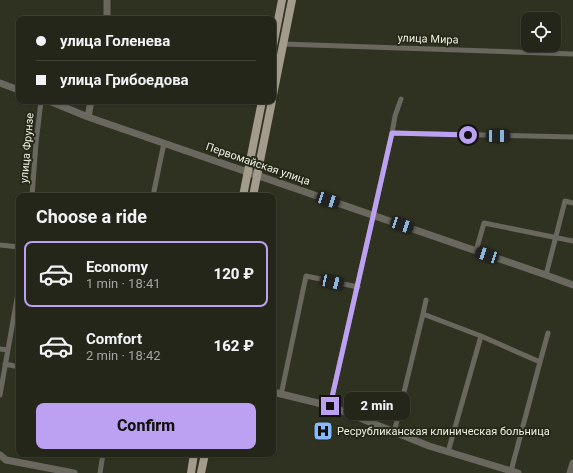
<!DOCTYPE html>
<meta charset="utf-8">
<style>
:root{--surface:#242619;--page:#2c2e22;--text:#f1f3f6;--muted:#a3a5a2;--line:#414338;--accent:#bca0f2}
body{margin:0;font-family:Roboto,sans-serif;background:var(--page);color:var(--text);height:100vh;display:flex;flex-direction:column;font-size:15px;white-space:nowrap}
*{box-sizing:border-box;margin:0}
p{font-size:13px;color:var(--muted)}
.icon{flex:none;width:22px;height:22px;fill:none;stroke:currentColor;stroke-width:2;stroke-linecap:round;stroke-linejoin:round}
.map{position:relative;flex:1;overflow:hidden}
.panel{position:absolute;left:16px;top:193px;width:260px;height:264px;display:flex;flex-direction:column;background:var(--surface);border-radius:8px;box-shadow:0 1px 3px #0004,0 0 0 1px var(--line)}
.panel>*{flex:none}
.top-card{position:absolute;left:16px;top:16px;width:260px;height:88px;border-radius:8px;box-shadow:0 1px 3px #0004,0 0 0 1px var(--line);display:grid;align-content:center;height:88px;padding:0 20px;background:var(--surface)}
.tools{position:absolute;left:521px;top:12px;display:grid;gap:8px}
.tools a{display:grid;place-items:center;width:40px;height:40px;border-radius:8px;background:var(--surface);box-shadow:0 1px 3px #0004,0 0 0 1px var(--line);font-size:20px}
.end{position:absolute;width:18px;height:18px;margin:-9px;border:5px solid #bca0f2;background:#111;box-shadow:0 0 0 2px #111}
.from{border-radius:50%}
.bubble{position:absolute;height:28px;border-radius:8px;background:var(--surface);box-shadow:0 1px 3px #0004,0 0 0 1px var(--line);font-size:13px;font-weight:800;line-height:28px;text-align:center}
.car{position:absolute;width:12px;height:24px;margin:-12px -6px;border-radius:5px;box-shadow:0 0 3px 1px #0007;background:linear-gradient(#222 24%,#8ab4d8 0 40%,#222 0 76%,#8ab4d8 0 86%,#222 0)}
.top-card b{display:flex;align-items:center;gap:14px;height:38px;font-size:15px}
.top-card b+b{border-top:1px solid var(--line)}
.top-card i{width:10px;height:10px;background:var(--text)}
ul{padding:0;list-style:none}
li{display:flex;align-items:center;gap:12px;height:66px;margin:0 8px 6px;padding:0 12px;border:2px solid transparent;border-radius:8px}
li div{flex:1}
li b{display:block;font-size:15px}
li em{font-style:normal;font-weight:800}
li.selected{border-color:var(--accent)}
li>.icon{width:36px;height:36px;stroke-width:1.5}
h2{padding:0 20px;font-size:18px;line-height:48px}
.action{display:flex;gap:8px;margin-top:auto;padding:8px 20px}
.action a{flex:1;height:46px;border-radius:8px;background:var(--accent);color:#111;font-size:16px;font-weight:800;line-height:46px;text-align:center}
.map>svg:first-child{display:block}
</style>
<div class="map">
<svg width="573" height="473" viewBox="0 0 573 473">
<rect width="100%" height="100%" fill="#303221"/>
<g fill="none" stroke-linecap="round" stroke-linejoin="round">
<path stroke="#6a675f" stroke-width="5" d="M 283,44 L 573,54
M 392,133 L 573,137
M 32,196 L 36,143 L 41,101
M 153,196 L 164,143
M 0,245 L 19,247
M 476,251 L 484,223 L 573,241
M 546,275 L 565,201 L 573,203
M 423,314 L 426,300
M 0,349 L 8,350
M 540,362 L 548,333
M 5,364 L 19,367
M 0,395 L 19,287
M 281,395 L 306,276 L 358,287
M 330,406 L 392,133 L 395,116 L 401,99
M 394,433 L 423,314 L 481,336 L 540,362 L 511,471
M 448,452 L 481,336
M 100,473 L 103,454"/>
<path stroke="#6a675f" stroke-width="7" d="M 107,19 L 107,0
M 0,83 L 19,90
M 49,101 L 88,117 L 546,275 L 573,285
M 88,117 L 91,101
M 273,392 L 330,406 L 429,446 L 518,473
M 0,455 L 6,460 L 74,473
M 570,473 L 573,463"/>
<path stroke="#a39c8c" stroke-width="8" d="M 273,46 L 282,0
M 273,95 L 292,0
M 243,196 L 262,101
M 253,196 L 272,101
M 191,473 L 194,454
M 201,473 L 205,454"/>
</g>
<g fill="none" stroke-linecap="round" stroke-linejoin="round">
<path stroke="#bca0f2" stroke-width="5" d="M 330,406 L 392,133 L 468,135"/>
</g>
<defs>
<symbol id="hospital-square" viewBox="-11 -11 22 22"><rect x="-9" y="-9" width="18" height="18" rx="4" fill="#85bbfb" stroke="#262818"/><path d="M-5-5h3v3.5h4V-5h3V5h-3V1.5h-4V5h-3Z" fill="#111"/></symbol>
</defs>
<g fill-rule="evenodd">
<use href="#hospital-square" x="312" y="420" width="22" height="22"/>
</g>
<g text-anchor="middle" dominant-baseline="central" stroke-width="4" stroke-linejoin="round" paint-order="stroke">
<g font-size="11" fill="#eceee3" stroke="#262818">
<text transform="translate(428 39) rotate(2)">улица Мира</text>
<text transform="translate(27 148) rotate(-85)">улица Фрунзе</text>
<text transform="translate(258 164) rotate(19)">Первомайская улица</text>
</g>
<g font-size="11" fill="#eceee3" stroke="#262818" text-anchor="start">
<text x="337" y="431">Ресрубликанская клиническая больница</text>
</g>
</g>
</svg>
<div class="tools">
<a><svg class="icon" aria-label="locate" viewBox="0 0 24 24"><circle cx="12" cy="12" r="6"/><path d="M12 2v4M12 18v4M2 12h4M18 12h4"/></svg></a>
</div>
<i class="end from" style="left:468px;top:135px"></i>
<i class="end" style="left:330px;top:406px"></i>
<div class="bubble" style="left:344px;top:392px;width:66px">2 min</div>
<i class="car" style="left:498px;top:136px;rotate:91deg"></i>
<i class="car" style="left:328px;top:200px;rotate:109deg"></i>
<i class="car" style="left:402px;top:225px;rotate:109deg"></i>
<i class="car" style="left:487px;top:255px;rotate:289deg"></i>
<i class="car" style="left:332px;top:282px;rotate:103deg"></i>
<div class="top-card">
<b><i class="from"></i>улица Голенева</b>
<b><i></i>улица Грибоедова</b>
</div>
<section class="panel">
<h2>Choose a ride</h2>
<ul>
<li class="selected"><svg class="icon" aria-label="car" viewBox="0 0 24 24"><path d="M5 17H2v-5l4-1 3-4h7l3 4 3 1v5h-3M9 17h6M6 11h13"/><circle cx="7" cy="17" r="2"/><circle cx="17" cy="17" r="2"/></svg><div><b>Economy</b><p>1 min · 18:41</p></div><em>120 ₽</em></li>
<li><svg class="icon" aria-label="car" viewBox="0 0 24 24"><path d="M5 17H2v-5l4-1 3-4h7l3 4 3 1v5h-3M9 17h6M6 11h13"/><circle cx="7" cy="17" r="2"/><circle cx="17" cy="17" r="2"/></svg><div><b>Comfort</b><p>2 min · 18:42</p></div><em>162 ₽</em></li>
</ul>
<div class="action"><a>Confirm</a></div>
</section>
</div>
